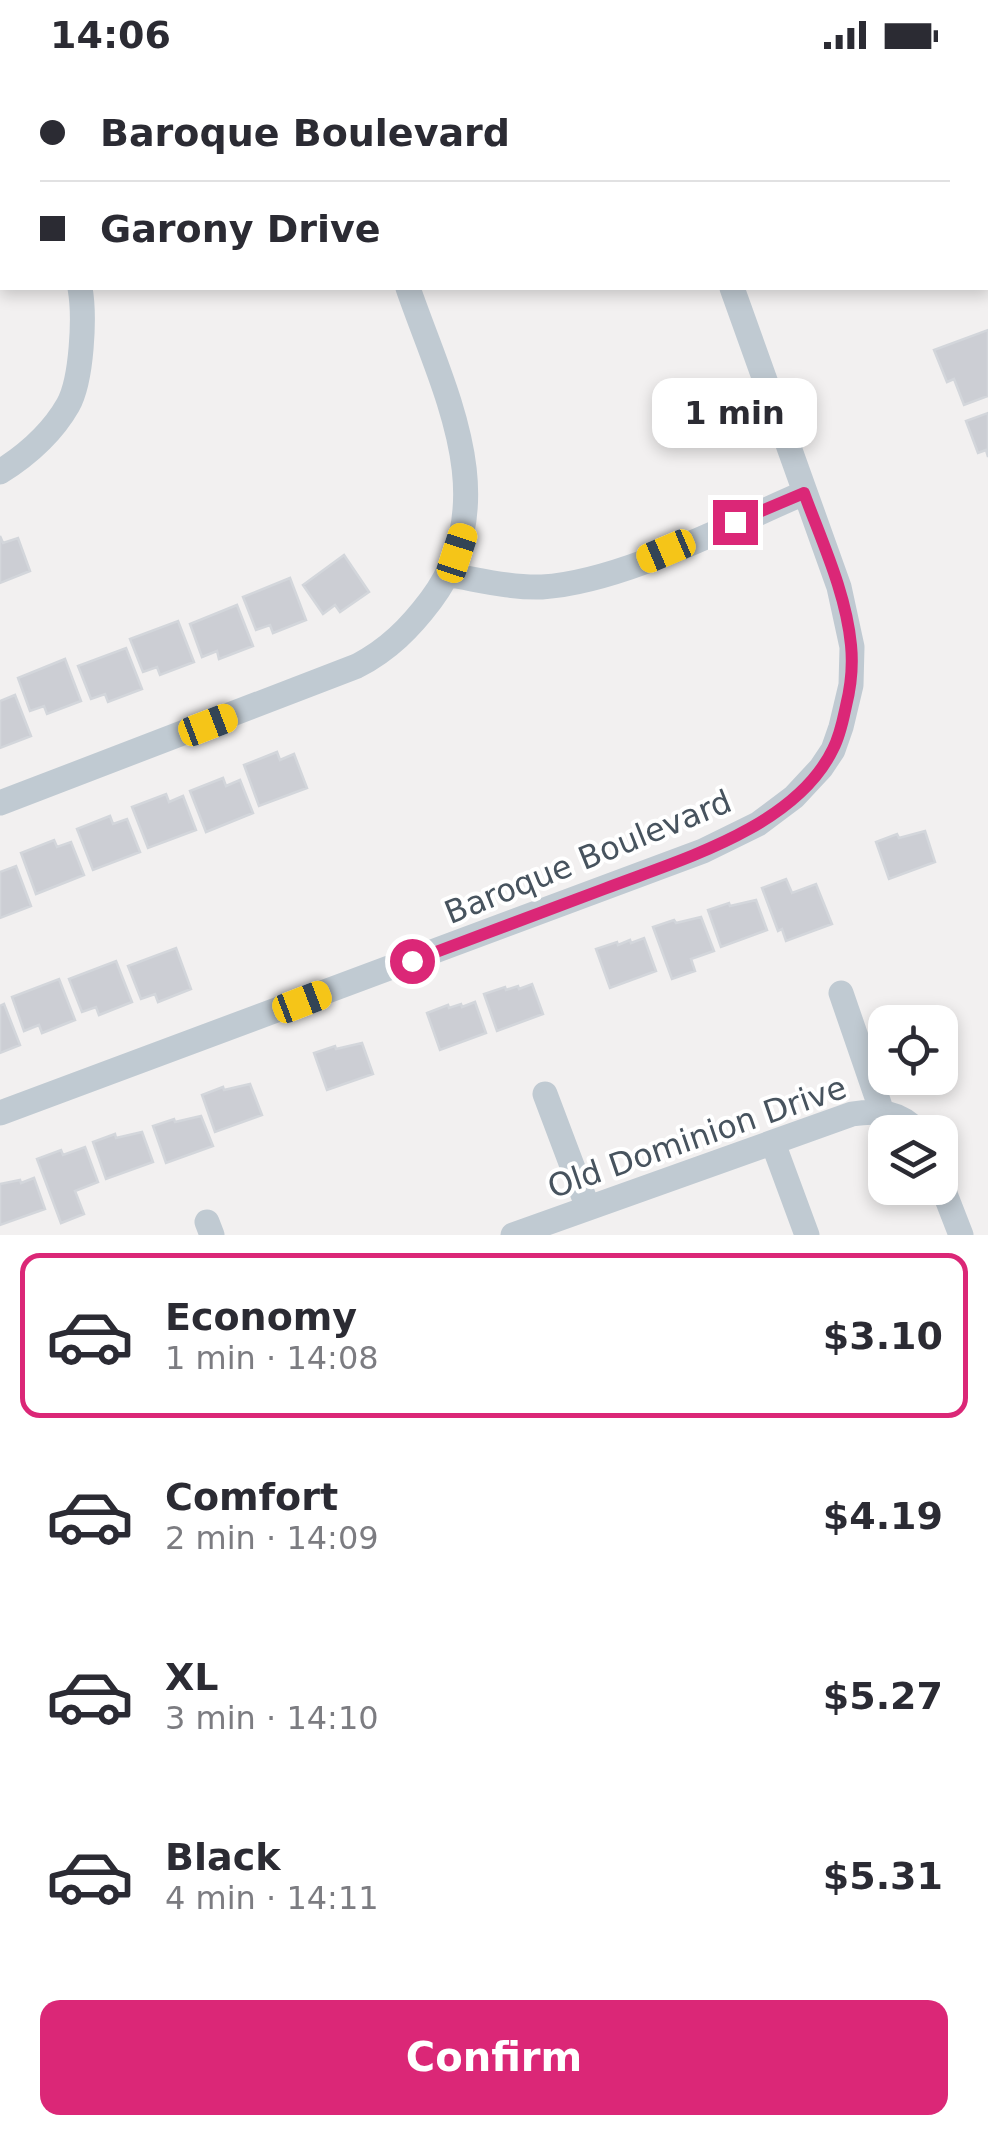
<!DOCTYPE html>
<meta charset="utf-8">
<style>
:root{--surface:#fff;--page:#f2f2f3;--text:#2b2b33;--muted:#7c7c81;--line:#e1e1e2;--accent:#db2777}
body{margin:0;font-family:"DejaVu Sans",sans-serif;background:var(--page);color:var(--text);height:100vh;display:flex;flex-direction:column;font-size:38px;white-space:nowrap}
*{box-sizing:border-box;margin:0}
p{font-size:32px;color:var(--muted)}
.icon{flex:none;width:55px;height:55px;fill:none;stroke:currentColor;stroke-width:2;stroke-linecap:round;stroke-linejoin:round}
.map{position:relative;height:1165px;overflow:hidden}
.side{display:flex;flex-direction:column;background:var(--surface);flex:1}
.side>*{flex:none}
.top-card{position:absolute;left:0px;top:0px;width:990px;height:220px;box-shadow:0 5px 15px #0003;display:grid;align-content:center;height:220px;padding:0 40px;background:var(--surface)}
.fabs{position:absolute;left:868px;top:935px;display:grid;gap:20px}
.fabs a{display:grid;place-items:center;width:90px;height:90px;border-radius:20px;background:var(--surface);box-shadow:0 5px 15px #0003;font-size:50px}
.end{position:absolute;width:45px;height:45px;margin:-22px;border:12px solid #db2777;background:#fff;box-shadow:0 0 0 5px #fff}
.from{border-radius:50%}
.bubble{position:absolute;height:70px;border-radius:20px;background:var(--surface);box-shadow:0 5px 15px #0003;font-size:32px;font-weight:700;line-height:70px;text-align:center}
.car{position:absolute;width:30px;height:60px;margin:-30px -15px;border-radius:12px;box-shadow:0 0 8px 2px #0007;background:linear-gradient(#f5c518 24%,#345 0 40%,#f5c518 0 76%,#345 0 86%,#f5c518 0)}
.top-card b{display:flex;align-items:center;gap:35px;height:95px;font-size:38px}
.top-card b+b{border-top:2px solid var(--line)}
.top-card i{width:25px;height:25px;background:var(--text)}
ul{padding:18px 0 0;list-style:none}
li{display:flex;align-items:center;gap:30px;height:165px;margin:0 20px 15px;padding:0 20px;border:5px solid transparent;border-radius:20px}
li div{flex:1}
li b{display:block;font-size:38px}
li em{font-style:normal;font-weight:700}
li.active{border-color:var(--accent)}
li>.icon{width:90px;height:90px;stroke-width:1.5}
.action{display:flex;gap:20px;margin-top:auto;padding:20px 40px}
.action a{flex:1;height:115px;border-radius:20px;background:var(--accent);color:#fff;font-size:40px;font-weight:700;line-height:115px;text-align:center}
.status{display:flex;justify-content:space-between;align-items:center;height:70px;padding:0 50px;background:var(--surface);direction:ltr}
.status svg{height:28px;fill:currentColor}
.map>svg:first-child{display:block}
</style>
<div class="status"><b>14:06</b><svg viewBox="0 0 49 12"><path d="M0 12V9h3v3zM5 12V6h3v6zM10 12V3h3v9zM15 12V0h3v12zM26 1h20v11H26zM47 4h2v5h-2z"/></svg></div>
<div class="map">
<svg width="988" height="1165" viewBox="0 0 988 1165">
<rect width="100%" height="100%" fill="#f2f0f0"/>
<path fill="#ccced4" stroke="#d3d6db" stroke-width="2.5" d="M 988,260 L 988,326 L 964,335 L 954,309 L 947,312 L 934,280 Z
M 988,343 L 988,387 L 986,380 L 978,383 L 966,351 Z
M 0,466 L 3,473 L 18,468 L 30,501 L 0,513 Z
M 344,485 L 369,522 L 340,542 L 335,535 L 323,544 L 303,515 Z
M 290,508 L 306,550 L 273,563 L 270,555 L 256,560 L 243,527 Z
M 237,535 L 253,576 L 219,589 L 217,581 L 202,587 L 190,554 Z
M 178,551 L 194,592 L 160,605 L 157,597 L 143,602 L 130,569 Z
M 126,578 L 142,619 L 108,632 L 105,624 L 91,629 L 78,596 Z
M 65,589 L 81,631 L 47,644 L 44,636 L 30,641 L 18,608 Z
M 15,625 L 31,666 L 0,678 L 0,631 Z
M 277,682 L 280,690 L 294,684 L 307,718 L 259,736 L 244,695 Z
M 223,708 L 226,716 L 240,710 L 253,743 L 206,762 L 190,721 Z
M 166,724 L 169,732 L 183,726 L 196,760 L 148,778 L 132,737 Z
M 110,746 L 113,754 L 127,749 L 140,782 L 93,800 L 77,759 Z
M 925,761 L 935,792 L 889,809 L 876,772 L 897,764 L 899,768 Z
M 54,770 L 57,777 L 71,772 L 84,805 L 36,824 L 21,783 Z
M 16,796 L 31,836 L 0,848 L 0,802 Z
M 786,809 L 792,823 L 816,814 L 832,854 L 786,871 L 782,859 L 778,861 L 762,818 Z
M 756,830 L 767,860 L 721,877 L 708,840 L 729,833 L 730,836 Z
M 701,847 L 714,881 L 691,889 L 695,901 L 672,909 L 653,857 L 674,850 L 676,853 Z
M 644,868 L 656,901 L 610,918 L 596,879 L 617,872 L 618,875 L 630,870 L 631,873 Z
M 176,878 L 191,919 L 158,932 L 155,924 L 141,929 L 128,896 Z
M 116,891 L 132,932 L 99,945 L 96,937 L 82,942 L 69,909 Z
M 59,909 L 75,950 L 42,963 L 39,955 L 24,961 L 12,927 Z
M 532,914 L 543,944 L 497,961 L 484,924 L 505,917 L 506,920 L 518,916 L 519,919 Z
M 475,932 L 486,963 L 440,980 L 427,943 L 448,935 L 449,938 L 461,934 L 462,937 Z
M 4,934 L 20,975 L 0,983 L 0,936 Z
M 362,973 L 373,1004 L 327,1020 L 314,983 L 335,976 L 336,979 Z
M 250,1014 L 262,1045 L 215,1062 L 202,1025 L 223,1017 L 224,1020 Z
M 201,1046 L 213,1076 L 166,1093 L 153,1056 L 174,1049 L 175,1052 Z
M 142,1062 L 153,1092 L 106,1109 L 93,1072 L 115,1064 L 116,1068 Z
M 85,1077 L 98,1112 L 75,1121 L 84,1144 L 61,1153 L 37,1089 L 61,1080 L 63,1085 Z
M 34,1108 L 45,1139 L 0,1155 L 0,1114 L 20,1110 L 21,1113 Z"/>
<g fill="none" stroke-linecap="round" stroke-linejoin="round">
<path stroke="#c0cad2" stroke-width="25" d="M 3,0 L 4,2
M 337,0 L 337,2
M 786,2 L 789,0
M 0,402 C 27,385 52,363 68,335 C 82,310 85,246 80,218
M 450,505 C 480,510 511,518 542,517 C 622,512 729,455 804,423
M 0,733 L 357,596 C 388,580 410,558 431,530 C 505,431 443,320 408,218
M 841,923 L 882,1042
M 545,1024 L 588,1138
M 0,1043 L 703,781 L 758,754 L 794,727 L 821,698 L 833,680 L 841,657 L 851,615 L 852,577 L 839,517 L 732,218
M 773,1073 L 807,1165
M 940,1111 L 961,1165
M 207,1152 L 212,1165
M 513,1165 L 852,1044 C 879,1040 900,1042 918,1062"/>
</g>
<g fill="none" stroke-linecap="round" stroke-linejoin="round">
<path stroke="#db2777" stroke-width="12" d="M 412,891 C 476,867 540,843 604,819 C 679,790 795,758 833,679 C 840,666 843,650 846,636 C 851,616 853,595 851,575 C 846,523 822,472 804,423 L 735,452"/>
</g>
<g text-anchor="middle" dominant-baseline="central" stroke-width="8" stroke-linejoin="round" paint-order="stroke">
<g font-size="32" fill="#47535e" stroke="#fff">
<text transform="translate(588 787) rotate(-22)">Baroque Boulevard</text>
<text transform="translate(697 1067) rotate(-19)">Old Dominion Drive</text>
</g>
</g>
</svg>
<div class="fabs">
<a><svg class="icon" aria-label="locate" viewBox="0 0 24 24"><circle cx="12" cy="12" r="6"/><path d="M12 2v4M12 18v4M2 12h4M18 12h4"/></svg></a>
<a><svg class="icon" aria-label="layers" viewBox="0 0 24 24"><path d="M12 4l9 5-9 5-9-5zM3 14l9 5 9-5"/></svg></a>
</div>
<i class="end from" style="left:412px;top:891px"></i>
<i class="end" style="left:735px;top:452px"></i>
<div class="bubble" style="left:652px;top:308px;width:165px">1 min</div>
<i class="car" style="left:666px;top:481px;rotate:247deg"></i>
<i class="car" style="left:457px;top:483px;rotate:18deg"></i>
<i class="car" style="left:208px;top:655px;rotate:69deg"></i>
<i class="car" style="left:302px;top:932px;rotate:69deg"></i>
<div class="top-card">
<b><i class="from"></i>Baroque Boulevard</b>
<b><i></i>Garony Drive</b>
</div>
</div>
<section class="side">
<ul>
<li class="active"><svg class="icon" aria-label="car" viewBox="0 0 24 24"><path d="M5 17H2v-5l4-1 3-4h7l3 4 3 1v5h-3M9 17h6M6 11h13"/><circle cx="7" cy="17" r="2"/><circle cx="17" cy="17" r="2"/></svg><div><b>Economy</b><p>1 min · 14:08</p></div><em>$3.10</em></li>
<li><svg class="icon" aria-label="car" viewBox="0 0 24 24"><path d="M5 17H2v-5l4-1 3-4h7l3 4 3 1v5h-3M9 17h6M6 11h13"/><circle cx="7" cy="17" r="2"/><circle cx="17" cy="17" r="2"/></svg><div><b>Comfort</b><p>2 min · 14:09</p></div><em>$4.19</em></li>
<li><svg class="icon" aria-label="car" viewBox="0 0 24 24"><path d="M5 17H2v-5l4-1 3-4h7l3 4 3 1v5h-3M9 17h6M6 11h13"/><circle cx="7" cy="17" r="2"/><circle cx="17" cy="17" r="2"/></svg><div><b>XL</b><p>3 min · 14:10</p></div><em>$5.27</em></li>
<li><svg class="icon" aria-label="car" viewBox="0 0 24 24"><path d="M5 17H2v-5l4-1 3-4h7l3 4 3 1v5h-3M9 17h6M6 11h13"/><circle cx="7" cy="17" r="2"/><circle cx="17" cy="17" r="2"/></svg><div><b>Black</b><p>4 min · 14:11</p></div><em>$5.31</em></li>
</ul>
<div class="action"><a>Confirm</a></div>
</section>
